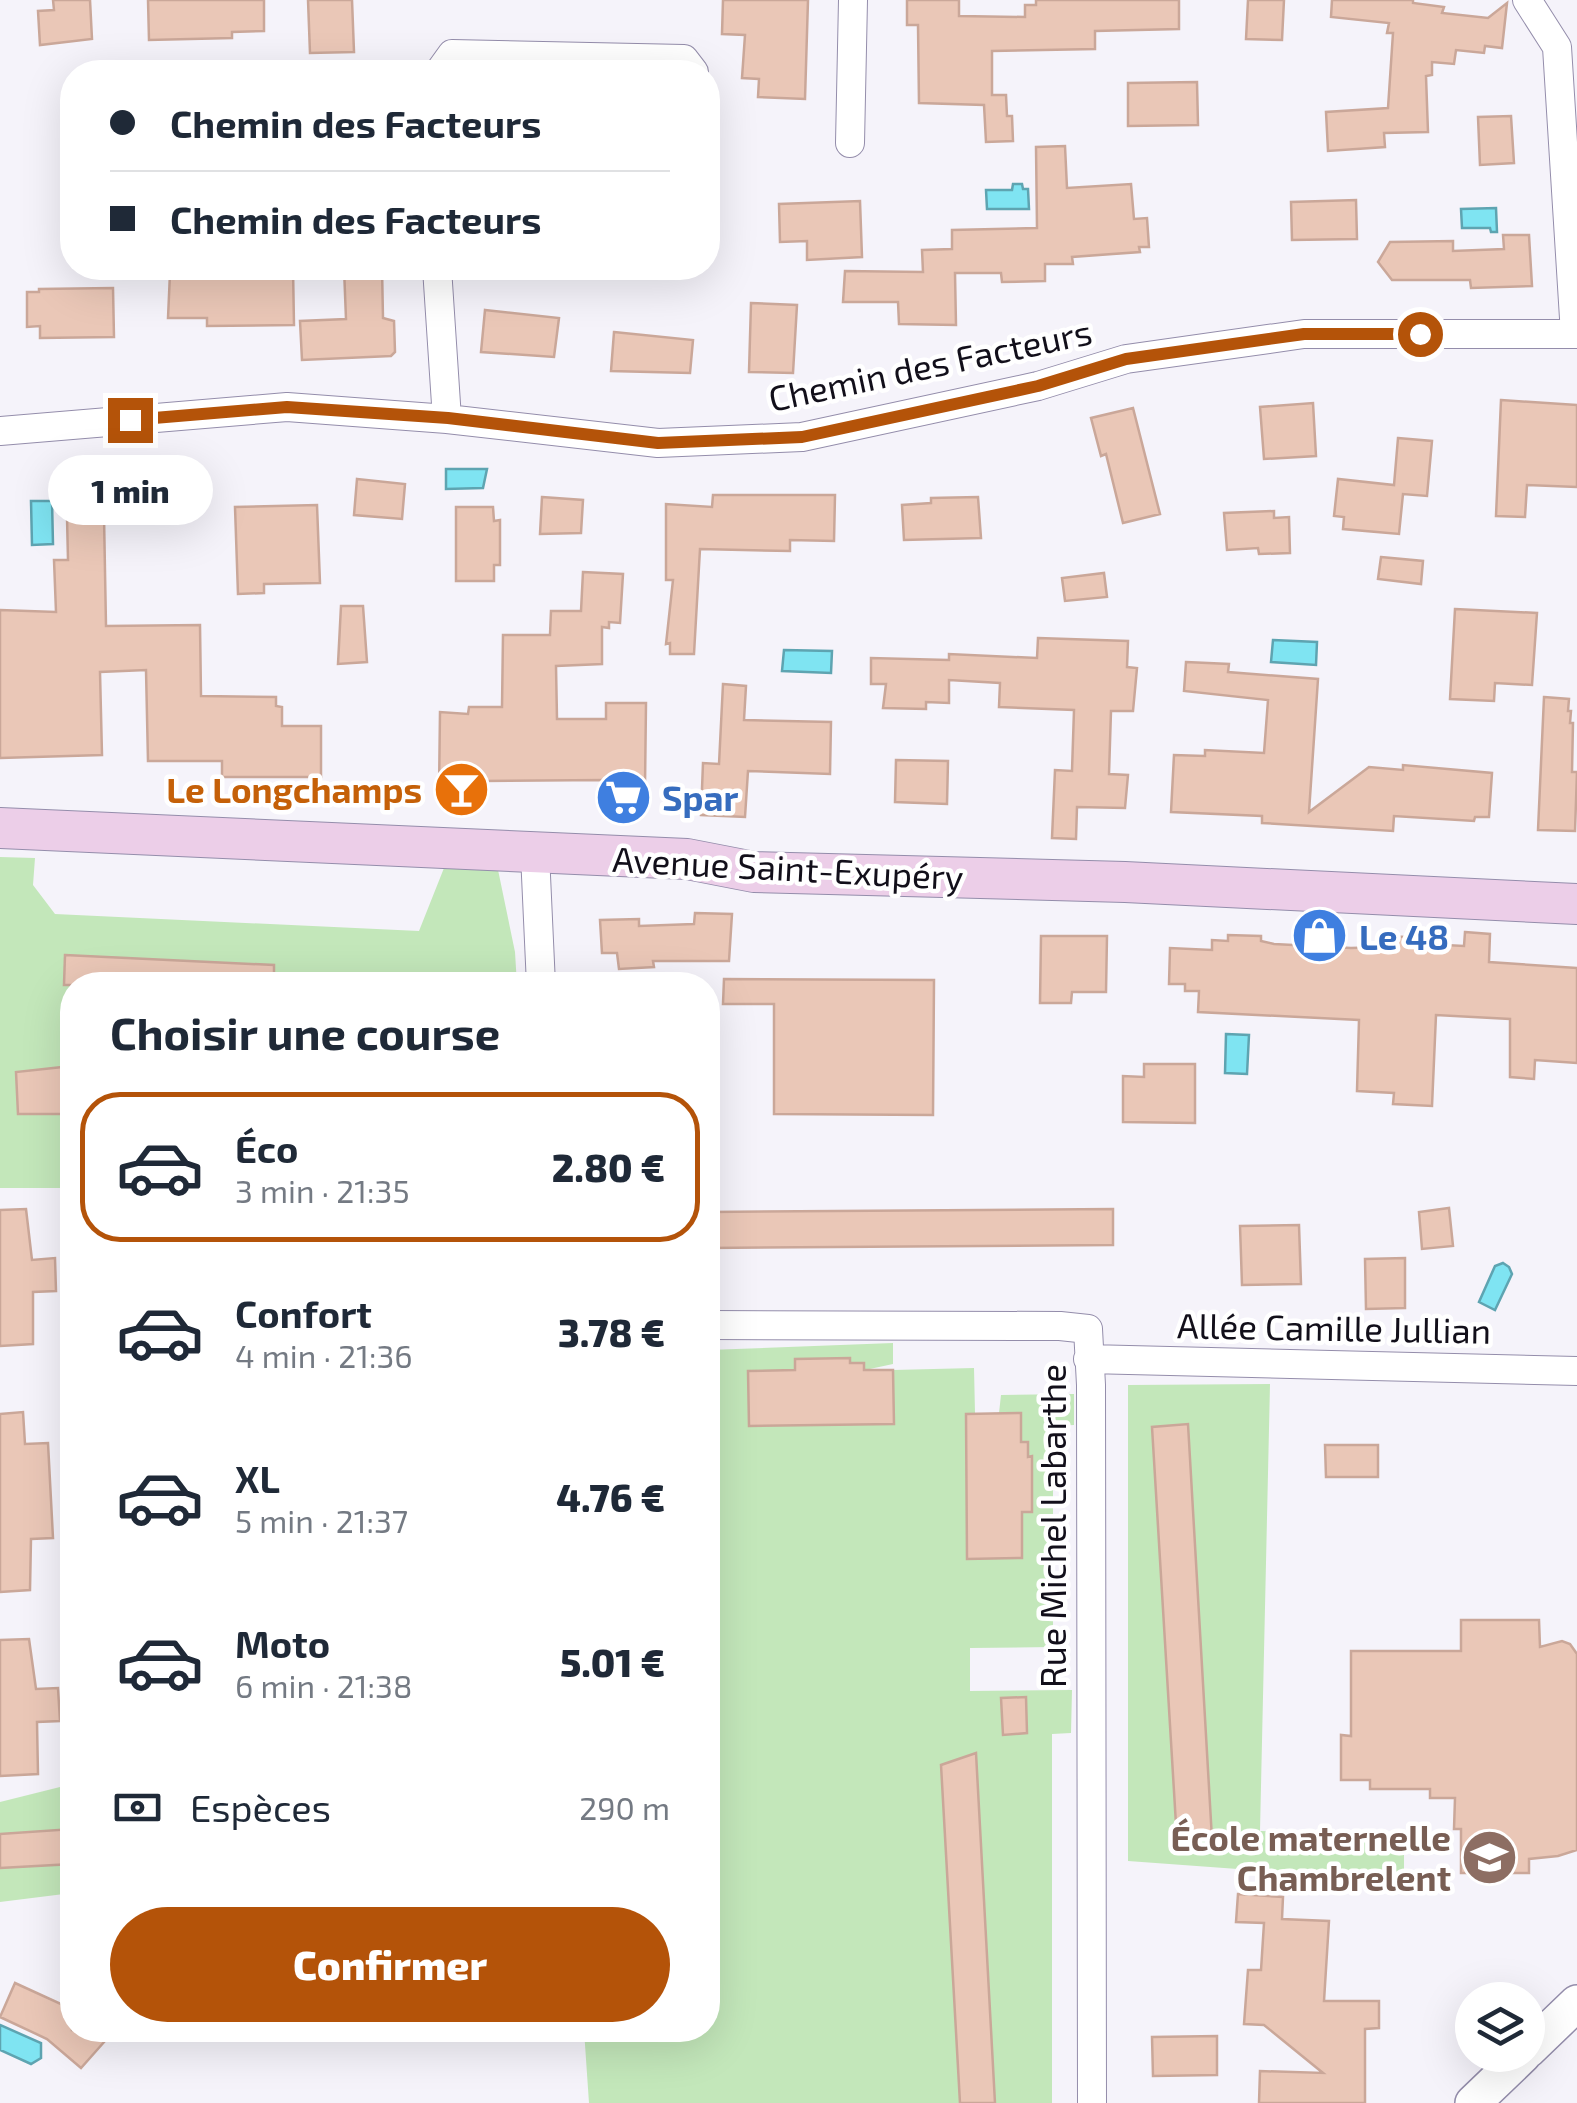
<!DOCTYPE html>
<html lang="fr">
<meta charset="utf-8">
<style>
:root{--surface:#fff;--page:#f6f6f7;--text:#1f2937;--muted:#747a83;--line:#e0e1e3;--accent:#b45309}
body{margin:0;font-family:"Exo 2",sans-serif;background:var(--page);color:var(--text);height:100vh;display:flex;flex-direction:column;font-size:38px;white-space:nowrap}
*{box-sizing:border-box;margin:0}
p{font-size:32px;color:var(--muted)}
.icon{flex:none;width:55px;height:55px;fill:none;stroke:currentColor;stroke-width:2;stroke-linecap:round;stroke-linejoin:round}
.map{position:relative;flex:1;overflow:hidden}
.sheet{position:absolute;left:60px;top:972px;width:660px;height:1070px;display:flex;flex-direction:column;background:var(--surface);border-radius:40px;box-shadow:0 10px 40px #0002}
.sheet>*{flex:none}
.hud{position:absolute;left:60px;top:60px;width:660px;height:220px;border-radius:40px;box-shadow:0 10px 40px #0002;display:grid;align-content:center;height:220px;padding:0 50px;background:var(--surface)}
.buttons{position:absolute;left:1455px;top:1982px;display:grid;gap:20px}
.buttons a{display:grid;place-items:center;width:90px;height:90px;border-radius:50%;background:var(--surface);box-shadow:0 10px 40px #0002;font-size:50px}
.end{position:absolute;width:45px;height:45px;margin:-22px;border:12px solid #b45309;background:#fff;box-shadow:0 0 0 5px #fff}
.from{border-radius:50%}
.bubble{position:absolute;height:70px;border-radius:35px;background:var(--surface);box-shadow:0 10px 40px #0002;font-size:32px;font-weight:800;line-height:70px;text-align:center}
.hud b{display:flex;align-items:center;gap:35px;height:95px;font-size:38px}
.hud b+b{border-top:2px solid var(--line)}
.hud i{width:25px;height:25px;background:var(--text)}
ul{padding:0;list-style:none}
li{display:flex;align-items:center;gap:30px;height:150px;margin:0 20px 15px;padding:0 30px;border:5px solid transparent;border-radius:40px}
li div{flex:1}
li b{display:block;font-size:38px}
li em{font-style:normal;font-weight:800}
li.selected{border-color:var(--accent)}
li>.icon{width:90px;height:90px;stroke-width:1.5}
h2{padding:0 50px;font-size:45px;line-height:120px}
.pay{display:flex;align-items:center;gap:25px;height:110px;padding:0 50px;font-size:38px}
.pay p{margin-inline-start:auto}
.cta{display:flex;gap:20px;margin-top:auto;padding:20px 50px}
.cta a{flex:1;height:115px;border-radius:60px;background:var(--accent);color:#fff;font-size:40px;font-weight:800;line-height:115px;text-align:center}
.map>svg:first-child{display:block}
</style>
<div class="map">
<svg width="1577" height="2103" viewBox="0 0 1577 2103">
<rect width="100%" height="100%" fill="#f5f3fa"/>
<path fill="#c3e7ba" d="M 0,857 L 35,858 L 33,885 L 55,914 L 419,931 L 444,868 L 497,865 L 515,952 L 517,985 L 72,985 L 72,1188 L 0,1188 Z
M 893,1343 L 893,1364 L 865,1370 L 864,1363 L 850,1363 L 849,1358 L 795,1359 L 795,1370 L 749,1371 L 749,1425 L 893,1424 L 893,1370 L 974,1368 L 975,1413 L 966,1414 L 967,1559 L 1021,1558 L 1022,1512 L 1032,1511 L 1032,1457 L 1028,1457 L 1021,1442 L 1021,1413 L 999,1413 L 1001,1395 L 1074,1394 L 1074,1425 L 1053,1426 L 1053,1647 L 970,1648 L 970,1691 L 1072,1690 L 1071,1733 L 1052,1734 L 1052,2103 L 589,2103 L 584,2030 L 708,2030 L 708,1350 Z
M 1270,1384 L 1260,1831 L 1404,1834 L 1404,1881 L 1128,1861 L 1128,1385 Z
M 72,1784 L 72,1893 L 0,1902 L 0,1802 Z"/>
<path fill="#7fe4f2" stroke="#5ea4b1" stroke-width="2.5" d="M 1013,184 L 1022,184 L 1023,189 L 1028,189 L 1029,209 L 987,209 L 986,190 L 1012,190 Z
M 1496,208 L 1497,232 L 1491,232 L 1490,228 L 1462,228 L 1461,209 Z
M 446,469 L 487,469 L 483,488 L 446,489 Z
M 31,501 L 52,501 L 53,544 L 32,545 Z
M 1273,640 L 1317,642 L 1316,665 L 1271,662 Z
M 784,650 L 832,651 L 831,673 L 782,671 Z
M 1226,1034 L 1249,1035 L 1247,1074 L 1225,1073 Z
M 1503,1263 L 1509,1267 L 1512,1274 L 1495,1310 L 1479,1302 L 1495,1266 Z
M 0,2025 L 41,2043 L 41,2058 L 31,2064 L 0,2050 Z"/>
<path fill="#eac7b7" stroke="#caa799" stroke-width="2.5" d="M 53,0 L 90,0 L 92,39 L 40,45 L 38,11 L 54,10 Z
M 148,0 L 264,0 L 264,31 L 232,32 L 232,38 L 149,40 Z
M 308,0 L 352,0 L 354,52 L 310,53 Z
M 723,0 L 808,0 L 805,99 L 758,97 L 759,79 L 742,78 L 745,35 L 722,34 Z
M 907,0 L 959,0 L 959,16 L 1025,17 L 1025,5 L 1036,5 L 1036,0 L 1179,0 L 1179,29 L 1095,31 L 1095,49 L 992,51 L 992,95 L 1006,95 L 1007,116 L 1012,116 L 1013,141 L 986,142 L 984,105 L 919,103 L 918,25 L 907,25 Z
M 1248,0 L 1284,0 L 1282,40 L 1246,39 Z
M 1332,0 L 1413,0 L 1413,3 L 1444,7 L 1442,13 L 1488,18 L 1507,3 L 1502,48 L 1485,46 L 1484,53 L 1456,50 L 1454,64 L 1432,62 L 1432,75 L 1426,76 L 1428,132 L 1384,133 L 1385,147 L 1328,151 L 1326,112 L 1388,108 L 1393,33 L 1387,33 L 1389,23 L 1331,17 Z
M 1197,82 L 1198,125 L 1128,126 L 1128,83 Z
M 1511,116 L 1514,163 L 1480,165 L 1478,117 Z
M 1065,146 L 1067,188 L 1131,184 L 1134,219 L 1147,218 L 1149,247 L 1139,247 L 1140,252 L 1072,257 L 1073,264 L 1045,264 L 1045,281 L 1002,282 L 1001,273 L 955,273 L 956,325 L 899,324 L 898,302 L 843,302 L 845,271 L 923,272 L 922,250 L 952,249 L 952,230 L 1037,228 L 1036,147 Z
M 1356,200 L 1357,239 L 1292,240 L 1291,202 Z
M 860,201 L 862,257 L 807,260 L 807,241 L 780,242 L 779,204 Z
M 1503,235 L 1529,235 L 1532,286 L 1471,288 L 1470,280 L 1392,280 L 1378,262 L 1390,242 L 1453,241 L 1453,251 L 1504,249 Z
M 261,268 L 293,268 L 294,325 L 207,326 L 207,318 L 168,318 L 170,273 L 261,271 Z
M 344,268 L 382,268 L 383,318 L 394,321 L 395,352 L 391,356 L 302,360 L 300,321 L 346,319 Z
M 113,288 L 114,337 L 40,338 L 40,326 L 27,327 L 27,292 L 39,292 L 39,289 Z
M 751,303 L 797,305 L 793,373 L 749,372 Z
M 485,310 L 559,318 L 554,357 L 481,352 Z
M 614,332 L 693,340 L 690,373 L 611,371 Z
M 1501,400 L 1577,405 L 1577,487 L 1527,485 L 1525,517 L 1496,516 Z
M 1313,403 L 1316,456 L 1264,459 L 1260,407 Z
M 1133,408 L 1160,514 L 1123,523 L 1106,454 L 1101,456 L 1091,418 Z
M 1398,438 L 1432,441 L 1427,496 L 1403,494 L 1399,534 L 1343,529 L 1344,517 L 1334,516 L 1338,479 L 1394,485 Z
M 357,479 L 405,484 L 402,519 L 354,515 Z
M 713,495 L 835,495 L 834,541 L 790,540 L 790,551 L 700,549 L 694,654 L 670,654 L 670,643 L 666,644 L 673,580 L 666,580 L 666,504 L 712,507 Z
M 542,497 L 583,500 L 581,533 L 540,534 Z
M 978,497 L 981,538 L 904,540 L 902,505 L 931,503 L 931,498 Z
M 317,505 L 320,583 L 264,584 L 264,593 L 238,594 L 235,507 Z
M 456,507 L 493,507 L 494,521 L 500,520 L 500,565 L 494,565 L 494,581 L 456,581 Z
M 1274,511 L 1274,518 L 1289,517 L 1290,553 L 1259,554 L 1258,548 L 1227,550 L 1224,513 Z
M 104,516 L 106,626 L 200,625 L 201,696 L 276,697 L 276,706 L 282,707 L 282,726 L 321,726 L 321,777 L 222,777 L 222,761 L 148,761 L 146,670 L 100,672 L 102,755 L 0,758 L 0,610 L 56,612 L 54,560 L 68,560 L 67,517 Z
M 1381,557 L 1423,561 L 1421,584 L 1378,579 Z
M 583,572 L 623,574 L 620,623 L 609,622 L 609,628 L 602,627 L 602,664 L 556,666 L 557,719 L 606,719 L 606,703 L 646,703 L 645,786 L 605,785 L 605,780 L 483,781 L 483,793 L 439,792 L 440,712 L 468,714 L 469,707 L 502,707 L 503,635 L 550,635 L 551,611 L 581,611 Z
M 1104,573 L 1107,597 L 1065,601 L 1062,578 Z
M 341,606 L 363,606 L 367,662 L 338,664 Z
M 1455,609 L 1537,613 L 1532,685 L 1495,683 L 1494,701 L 1450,699 Z
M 1038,638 L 1128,641 L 1127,667 L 1137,668 L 1133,711 L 1111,711 L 1109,774 L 1128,775 L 1125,808 L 1077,807 L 1076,839 L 1052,838 L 1055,770 L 1072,771 L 1074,710 L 999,707 L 1000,683 L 949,680 L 949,703 L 926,702 L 926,709 L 883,708 L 886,684 L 871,684 L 871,658 L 949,660 L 949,654 L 1037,658 Z
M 1186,662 L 1229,664 L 1228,672 L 1318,679 L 1309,812 L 1369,767 L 1403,770 L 1403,765 L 1492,773 L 1489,817 L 1475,817 L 1474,821 L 1394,816 L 1393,831 L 1262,823 L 1262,816 L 1171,812 L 1174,755 L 1205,756 L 1205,750 L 1264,753 L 1268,700 L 1184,691 Z
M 723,684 L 746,686 L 744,720 L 831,722 L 830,774 L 748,771 L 745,817 L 701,815 L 703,763 L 719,764 Z
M 1544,697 L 1569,699 L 1568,711 L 1571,711 L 1570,723 L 1573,723 L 1572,772 L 1577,772 L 1575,831 L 1538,830 Z
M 896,760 L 948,761 L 947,804 L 895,802 Z
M 695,913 L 732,914 L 729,961 L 653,961 L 654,967 L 619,969 L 617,953 L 602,953 L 600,920 L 639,919 L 639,926 L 694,924 Z
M 1465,932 L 1490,934 L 1489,962 L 1577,968 L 1577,1063 L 1535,1060 L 1534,1079 L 1510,1077 L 1510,1019 L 1436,1015 L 1432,1106 L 1393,1104 L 1394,1093 L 1357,1091 L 1359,1020 L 1198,1012 L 1199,991 L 1185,991 L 1185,984 L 1169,984 L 1170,948 L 1212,950 L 1212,940 L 1228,941 L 1228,935 L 1261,936 L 1261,941 L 1274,944 L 1351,948 L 1382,947 L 1383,936 L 1406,937 L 1406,943 L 1464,946 Z
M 1041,936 L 1107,936 L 1106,992 L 1072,992 L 1071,1003 L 1040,1003 Z
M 65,955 L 274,965 L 274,985 L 64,985 Z
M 724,979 L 934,980 L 933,1115 L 774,1114 L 774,1004 L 723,1004 Z
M 1144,1064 L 1195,1064 L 1195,1123 L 1123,1122 L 1123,1076 L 1144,1077 Z
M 72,1066 L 72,1114 L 18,1114 L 16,1072 Z
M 1449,1208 L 1453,1246 L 1422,1249 L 1419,1212 Z
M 26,1209 L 32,1260 L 55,1258 L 56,1291 L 33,1292 L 33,1344 L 0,1346 L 0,1210 Z
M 1113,1209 L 1113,1245 L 708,1248 L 708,1212 Z
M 1299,1225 L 1301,1284 L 1242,1285 L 1240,1226 Z
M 1405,1258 L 1405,1308 L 1366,1309 L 1365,1259 Z
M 850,1358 L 850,1363 L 864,1363 L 864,1370 L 893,1370 L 894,1424 L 749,1426 L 748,1371 L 795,1370 L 795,1359 Z
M 23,1412 L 25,1444 L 48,1443 L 53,1538 L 31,1539 L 30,1590 L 0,1592 L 0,1414 Z
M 1021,1413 L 1021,1442 L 1028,1442 L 1028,1457 L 1032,1456 L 1032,1512 L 1022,1512 L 1022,1558 L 967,1559 L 966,1414 Z
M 1188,1424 L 1212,1839 L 1177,1841 L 1152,1427 Z
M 1325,1445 L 1378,1445 L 1378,1477 L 1326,1477 Z
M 1461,1620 L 1539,1620 L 1540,1647 L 1562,1641 L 1570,1644 L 1577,1654 L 1577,1850 L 1558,1856 L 1529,1859 L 1529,1873 L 1461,1873 L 1461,1829 L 1454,1829 L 1455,1798 L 1430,1798 L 1430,1789 L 1370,1789 L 1370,1780 L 1341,1780 L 1341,1735 L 1351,1736 L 1351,1651 L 1461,1651 Z
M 29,1639 L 36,1689 L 58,1688 L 60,1721 L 37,1722 L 38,1774 L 0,1776 L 0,1640 Z
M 1026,1697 L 1027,1733 L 1003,1735 L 1001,1698 Z
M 976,1753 L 995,2103 L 960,2103 L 941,1765 Z
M 72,1829 L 72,1864 L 0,1868 L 0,1834 Z
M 1238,1894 L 1283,1897 L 1282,1919 L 1329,1921 L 1324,2001 L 1379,2001 L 1379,2028 L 1365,2029 L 1365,2103 L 1259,2103 L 1260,2071 L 1323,2073 L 1264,2025 L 1244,2024 L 1248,1970 L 1261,1970 L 1264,1923 L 1236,1922 Z
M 15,1983 L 72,2009 L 72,2030 L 92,2030 L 105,2041 L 81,2068 L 47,2039 L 0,2017 Z
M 1217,2036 L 1217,2075 L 1153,2076 L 1152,2037 Z"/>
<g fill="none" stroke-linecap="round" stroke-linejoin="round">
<defs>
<path id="minor" d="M 1527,0 L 1557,47 L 1575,334
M 439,72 L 452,54 L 684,59 L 694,72
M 850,143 L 853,0
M 437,268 L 447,419
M 0,431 L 287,407 L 447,419 L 658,443 L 802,437 L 1038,386 L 1126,359 L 1304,334 L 1577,334
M 535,854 L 541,985
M 708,1325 L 1060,1326 L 1088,1329 L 1091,1385 L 1092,2103
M 1088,1359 L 1577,1371"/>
<path id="tertiary" d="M 1528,2050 L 1577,2003
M 1473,2103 L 1523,2055"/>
<path id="secondary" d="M 0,828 L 687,859 L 754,872 L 1125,882 L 1577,904"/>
</defs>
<use href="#minor" stroke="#948dab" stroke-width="30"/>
<use href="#tertiary" stroke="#948dab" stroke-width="38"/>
<use href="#secondary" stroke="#948dab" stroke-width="42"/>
<use href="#minor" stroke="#fff" stroke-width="28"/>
<use href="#tertiary" stroke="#fff" stroke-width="35"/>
<use href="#secondary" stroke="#eccee8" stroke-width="40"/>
</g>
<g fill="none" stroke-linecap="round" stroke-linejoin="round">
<path stroke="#b45309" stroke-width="12" d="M 130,420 L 287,407 L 448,418 L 658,443 L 802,437 L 1038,386 L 1126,359 L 1304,334 L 1420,334"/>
</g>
<defs>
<symbol id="bar-disc" viewBox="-11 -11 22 22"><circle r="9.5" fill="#e8710a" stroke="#fff"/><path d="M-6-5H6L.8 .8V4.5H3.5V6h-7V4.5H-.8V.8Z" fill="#fff"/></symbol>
<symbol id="supermarket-disc" viewBox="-11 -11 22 22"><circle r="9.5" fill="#3f7fe0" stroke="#fff"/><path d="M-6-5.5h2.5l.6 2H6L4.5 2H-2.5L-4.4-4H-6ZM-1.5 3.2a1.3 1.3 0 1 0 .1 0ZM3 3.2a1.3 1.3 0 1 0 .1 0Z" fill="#fff"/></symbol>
<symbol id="shop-disc" viewBox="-11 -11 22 22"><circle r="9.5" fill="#3f7fe0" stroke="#fff"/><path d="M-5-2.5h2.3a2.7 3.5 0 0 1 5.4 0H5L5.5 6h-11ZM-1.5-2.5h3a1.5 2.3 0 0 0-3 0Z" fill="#fff"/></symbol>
<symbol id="school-disc" viewBox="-11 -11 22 22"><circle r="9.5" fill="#8d6e63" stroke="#fff"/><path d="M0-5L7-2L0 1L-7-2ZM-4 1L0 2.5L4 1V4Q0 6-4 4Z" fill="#fff"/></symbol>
</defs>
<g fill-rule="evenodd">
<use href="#bar-disc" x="430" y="758" width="63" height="63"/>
<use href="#supermarket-disc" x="592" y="766" width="63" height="63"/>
<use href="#shop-disc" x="1288" y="904" width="63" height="63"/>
<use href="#school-disc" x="1458" y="1826" width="63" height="63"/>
</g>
<g text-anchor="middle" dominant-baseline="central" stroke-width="9" stroke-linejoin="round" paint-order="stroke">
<g font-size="35" fill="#120f1a" stroke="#fff">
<text transform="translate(930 364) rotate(-12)">Chemin des Facteurs</text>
<text transform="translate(788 867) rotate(3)">Avenue Saint-Exupéry</text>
<text transform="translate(1334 1327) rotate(1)">Allée Camille Jullian</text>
<text transform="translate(1052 1526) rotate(-90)">Rue Michel Labarthe</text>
</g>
<g font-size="35" font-weight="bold" fill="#c56008" stroke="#fff" text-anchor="end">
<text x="422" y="789">Le Longchamps</text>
</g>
<g font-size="35" font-weight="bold" fill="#366cbe" stroke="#fff" text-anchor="start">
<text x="662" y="797">Spar</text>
<text x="1359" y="936">Le 48</text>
</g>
<g font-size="35" font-weight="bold" fill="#785e54" stroke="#fff" text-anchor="end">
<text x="1451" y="1837">École maternelle<tspan x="1451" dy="40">Chambrelent</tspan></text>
</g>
</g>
</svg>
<div class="buttons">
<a><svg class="icon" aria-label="layers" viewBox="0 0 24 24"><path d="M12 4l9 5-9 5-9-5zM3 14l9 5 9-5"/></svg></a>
</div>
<i class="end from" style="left:1420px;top:334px"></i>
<i class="end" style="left:130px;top:420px"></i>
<div class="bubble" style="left:48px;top:455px;width:165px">1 min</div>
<div class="hud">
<b><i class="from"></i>Chemin des Facteurs</b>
<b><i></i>Chemin des Facteurs</b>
</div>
<section class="sheet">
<h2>Choisir une course</h2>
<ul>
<li class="selected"><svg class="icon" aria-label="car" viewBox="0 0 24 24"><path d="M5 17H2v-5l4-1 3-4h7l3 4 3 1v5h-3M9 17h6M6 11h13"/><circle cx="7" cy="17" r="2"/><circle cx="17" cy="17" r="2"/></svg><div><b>Éco</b><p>3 min · 21:35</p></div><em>2.80 €</em></li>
<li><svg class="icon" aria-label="car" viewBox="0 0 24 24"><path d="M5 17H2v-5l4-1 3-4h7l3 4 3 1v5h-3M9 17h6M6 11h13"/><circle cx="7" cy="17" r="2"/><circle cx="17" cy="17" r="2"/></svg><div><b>Confort</b><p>4 min · 21:36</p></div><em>3.78 €</em></li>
<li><svg class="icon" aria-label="car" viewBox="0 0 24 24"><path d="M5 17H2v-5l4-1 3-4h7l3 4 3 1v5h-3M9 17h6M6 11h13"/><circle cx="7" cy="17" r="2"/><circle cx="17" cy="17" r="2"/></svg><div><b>XL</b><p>5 min · 21:37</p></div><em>4.76 €</em></li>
<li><svg class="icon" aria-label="car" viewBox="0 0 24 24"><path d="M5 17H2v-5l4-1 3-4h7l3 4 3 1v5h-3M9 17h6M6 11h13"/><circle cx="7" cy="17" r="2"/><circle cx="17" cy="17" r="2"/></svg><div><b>Moto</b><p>6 min · 21:38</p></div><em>5.01 €</em></li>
</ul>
<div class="pay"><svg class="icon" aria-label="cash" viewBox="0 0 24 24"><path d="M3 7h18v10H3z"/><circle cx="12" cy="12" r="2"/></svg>Espèces<p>290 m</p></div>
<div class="cta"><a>Confirmer</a></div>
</section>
</div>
